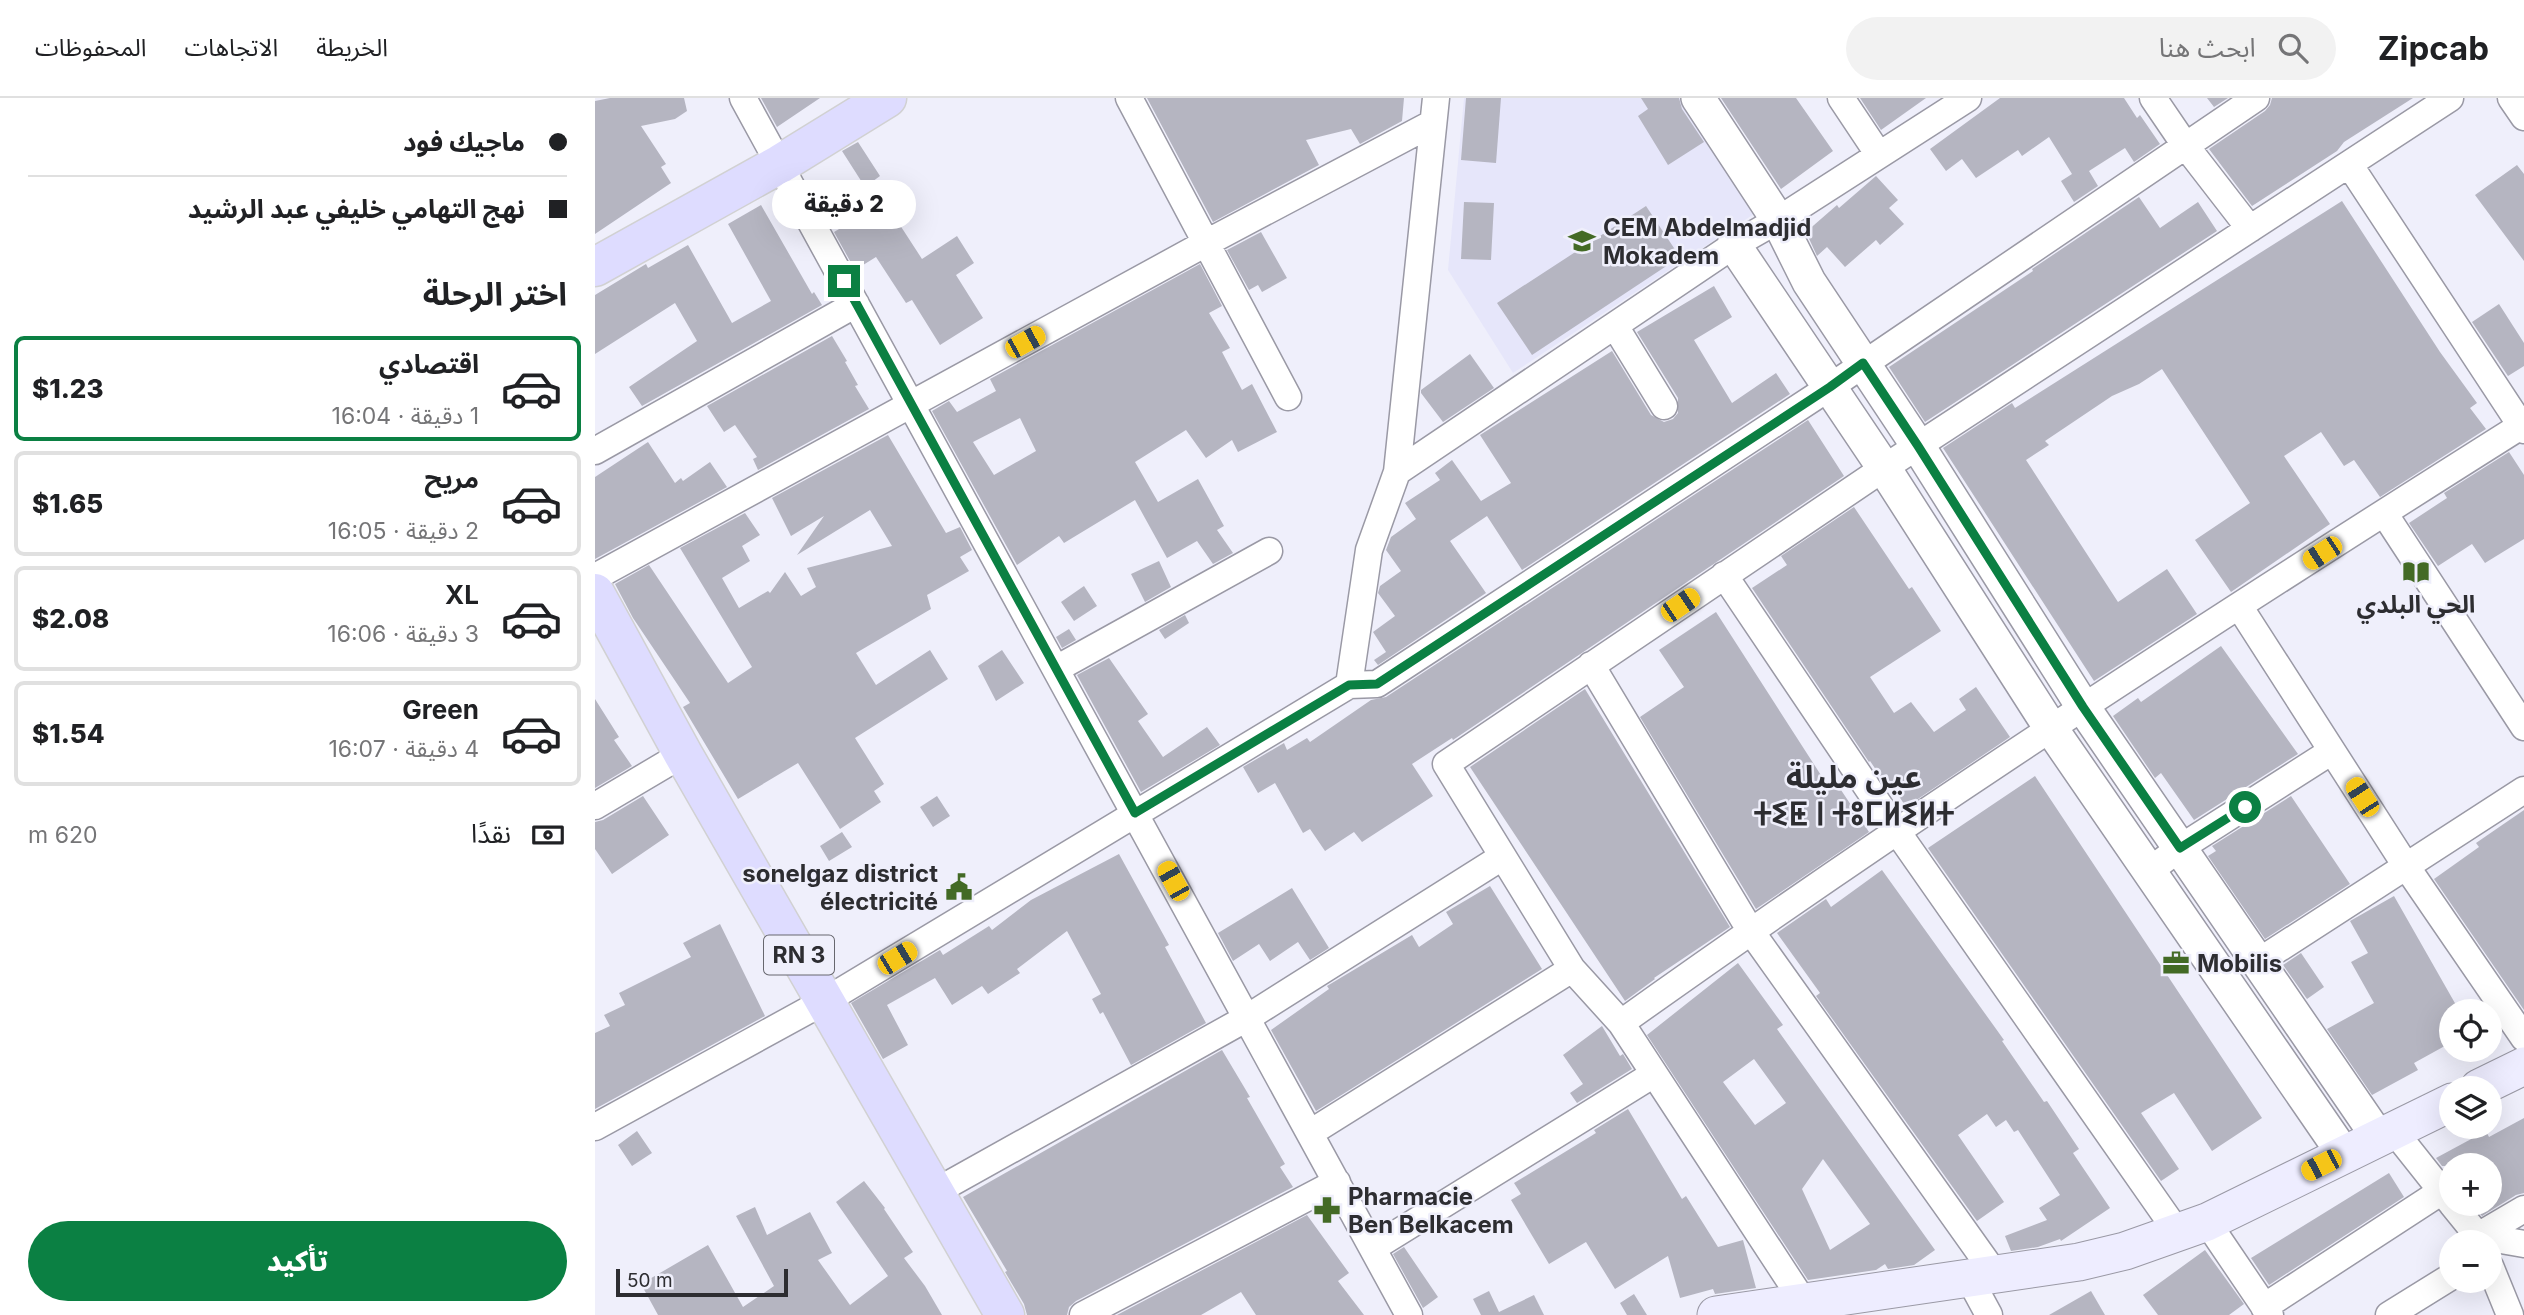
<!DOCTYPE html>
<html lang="ar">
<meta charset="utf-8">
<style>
:root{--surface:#fff;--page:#f2f2f2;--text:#202124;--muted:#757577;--line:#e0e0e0;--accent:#0b8043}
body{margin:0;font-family:Inter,"Noto Sans Arabic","Noto Sans Tifinagh",sans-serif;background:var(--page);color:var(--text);direction:rtl;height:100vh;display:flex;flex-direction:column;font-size:26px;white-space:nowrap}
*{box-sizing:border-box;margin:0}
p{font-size:23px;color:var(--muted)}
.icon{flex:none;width:38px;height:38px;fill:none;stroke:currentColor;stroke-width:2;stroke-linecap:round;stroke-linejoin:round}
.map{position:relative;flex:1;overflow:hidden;direction:ltr}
.drawer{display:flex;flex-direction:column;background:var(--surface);width:595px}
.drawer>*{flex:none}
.top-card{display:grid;align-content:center;height:154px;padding:0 28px;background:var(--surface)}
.controls{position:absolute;left:1844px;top:901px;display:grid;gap:14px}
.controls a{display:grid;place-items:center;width:63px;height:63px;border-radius:50%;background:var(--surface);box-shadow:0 7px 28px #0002;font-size:35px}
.scale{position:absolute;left:21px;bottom:18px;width:172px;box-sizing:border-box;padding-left:7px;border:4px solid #2d2d31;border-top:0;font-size:19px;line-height:24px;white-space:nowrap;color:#2d2d31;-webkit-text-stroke:5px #efeffb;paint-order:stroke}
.end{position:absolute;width:32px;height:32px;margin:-16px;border:9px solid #0b8043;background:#fff;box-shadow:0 0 0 4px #fff}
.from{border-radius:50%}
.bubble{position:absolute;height:49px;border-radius:24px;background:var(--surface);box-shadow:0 7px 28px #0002;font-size:23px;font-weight:800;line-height:49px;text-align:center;direction:rtl}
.car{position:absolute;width:21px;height:42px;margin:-21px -10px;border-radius:9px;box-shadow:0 0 5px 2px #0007;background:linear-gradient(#f5c518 24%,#345 0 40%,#f5c518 0 76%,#345 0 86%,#f5c518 0)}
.top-card b{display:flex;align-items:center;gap:24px;height:66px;font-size:26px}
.top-card b+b{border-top:2px solid var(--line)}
.top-card i{width:18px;height:18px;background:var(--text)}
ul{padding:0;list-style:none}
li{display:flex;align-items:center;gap:21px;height:105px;margin:0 14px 10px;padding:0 14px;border:4px solid var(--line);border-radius:10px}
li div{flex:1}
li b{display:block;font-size:26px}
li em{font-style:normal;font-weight:800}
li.selected{border-color:var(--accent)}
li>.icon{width:63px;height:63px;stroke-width:1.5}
h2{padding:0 28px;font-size:32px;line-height:84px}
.pay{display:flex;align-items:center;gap:18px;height:77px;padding:0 28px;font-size:26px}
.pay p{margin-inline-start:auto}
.action{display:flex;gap:14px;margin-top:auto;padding:14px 28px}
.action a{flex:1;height:80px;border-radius:42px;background:var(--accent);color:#fff;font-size:28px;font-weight:800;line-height:80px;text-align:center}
header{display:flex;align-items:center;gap:42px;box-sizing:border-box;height:98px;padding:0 35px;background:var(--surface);border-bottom:2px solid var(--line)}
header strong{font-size:33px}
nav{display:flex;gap:38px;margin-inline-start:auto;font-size:24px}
.search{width:490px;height:63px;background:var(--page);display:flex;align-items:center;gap:18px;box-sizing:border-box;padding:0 24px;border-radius:38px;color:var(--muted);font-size:26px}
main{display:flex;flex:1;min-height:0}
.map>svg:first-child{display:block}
</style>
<header>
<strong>Zipcab</strong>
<div class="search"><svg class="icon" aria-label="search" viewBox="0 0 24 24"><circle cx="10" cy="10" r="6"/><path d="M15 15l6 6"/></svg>ابحث هنا</div>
<nav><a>الخريطة</a><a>الاتجاهات</a><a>المحفوظات</a></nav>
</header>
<main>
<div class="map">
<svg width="1929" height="1217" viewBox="0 0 1929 1217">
<rect width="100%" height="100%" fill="#efeffb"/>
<path fill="#e6e6fa" d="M 869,0 L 1091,0 L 1162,114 L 918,275 L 853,172 Z"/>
<path fill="#b5b5c1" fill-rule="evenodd" d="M 15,0 L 89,0 L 92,13 L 80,21 L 46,28 L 71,66 L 66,69 L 76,85 L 0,136 L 0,3 Z
M 166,0 L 225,0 L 182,29 Z
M 552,0 L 809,0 L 807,23 L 765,46 L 756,31 L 711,42 L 724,67 L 618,124 Z
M 871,0 L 906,0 L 901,65 L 866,62 Z
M 1046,0 L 1084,0 L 1087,11 L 1109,44 L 1073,67 L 1043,18 L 1053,11 Z
M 1126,0 L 1201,0 L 1238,53 L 1186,91 Z
M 1265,0 L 1331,0 L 1286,32 Z
M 1405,0 L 1529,0 L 1542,20 L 1545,17 L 1565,46 L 1539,64 L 1530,50 L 1494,73 L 1503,88 L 1479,104 L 1466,83 L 1477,76 L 1454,39 L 1427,58 L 1423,52 L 1381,80 L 1367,61 L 1351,73 L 1335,51 Z
M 1612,0 L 1633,0 L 1619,9 Z
M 1677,0 L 1818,0 L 1749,44 L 1742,53 L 1657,108 L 1614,51 L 1670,13 L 1675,7 Z
M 263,44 L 285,78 L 270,89 L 247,53 Z
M 1922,67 L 1929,76 L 1929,163 L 1880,97 Z
M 1281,78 L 1303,102 L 1294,110 L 1309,126 L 1285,147 L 1281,142 L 1250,169 L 1232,149 L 1222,158 L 1211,134 L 1242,107 L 1244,110 Z
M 1544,99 L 1565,130 L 1603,104 L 1622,133 L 1330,324 L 1294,269 L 1438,173 L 1437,171 Z
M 1747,103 L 1845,254 L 1882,305 L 1875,310 L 1891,331 L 1785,399 L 1759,362 L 1749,368 L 1726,334 L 1689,358 L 1735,426 L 1636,494 L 1600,442 L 1655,405 L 1567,271 L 1544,286 L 1517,298 L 1450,343 L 1454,347 L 1431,362 L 1523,504 L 1572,471 L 1602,516 L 1499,583 L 1348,350 L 1417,305 L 1420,310 Z
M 290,104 L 327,161 L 362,138 L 379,165 L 361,177 L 388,220 L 345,247 L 317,202 L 311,205 L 281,159 L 260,172 L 239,134 Z
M 869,104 L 899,105 L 896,162 L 866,161 Z
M 166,107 L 217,196 L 219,194 L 227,207 L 47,308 L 34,289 L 102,243 L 80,205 L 0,256 L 0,197 L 51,166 L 53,170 L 93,147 L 137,225 L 176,203 L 133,126 Z
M 1051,108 L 1085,159 L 937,257 L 902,205 Z
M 666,134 L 692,180 L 667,194 L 663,187 L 654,192 L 632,152 Z
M 605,166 L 627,208 L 614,215 L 635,250 L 627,254 L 647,292 L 657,286 L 682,334 L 643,354 L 637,342 L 611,360 L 591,332 L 540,364 L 563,404 L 603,381 L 629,428 L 622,432 L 638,455 L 618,466 L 602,443 L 572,460 L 540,402 L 469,445 L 464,438 L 422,467 L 337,313 L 354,303 L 362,314 L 401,293 L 395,281 ZM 425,320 L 441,353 L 399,377 L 378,344 Z
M 1119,188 L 1137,219 L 1099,242 L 1137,305 L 1181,275 L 1195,296 L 927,472 L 892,418 L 855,443 L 891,495 L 783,567 L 779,562 L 791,554 L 778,534 L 800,518 L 783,495 L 785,488 L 806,473 L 791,452 L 796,439 L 821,421 L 810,405 L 845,382 L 840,375 L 857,362 L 886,403 L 916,385 L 885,337 L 1017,253 L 1056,317 L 1069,324 L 1078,321 L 1083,315 L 1083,300 L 1042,234 Z
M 1904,206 L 1929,245 L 1929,268 L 1913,278 L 1877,224 Z
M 237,238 L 252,263 L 250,264 L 263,287 L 260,288 L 274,311 L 163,372 L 158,361 L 162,359 L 140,327 L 129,334 L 112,308 Z
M 875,256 L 899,290 L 848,324 L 826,295 L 826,292 Z
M 1213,322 L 1249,378 L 858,642 L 857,640 L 817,666 L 838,698 L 767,744 L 759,734 L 730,753 L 715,731 L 708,735 L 680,685 L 663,695 L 648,669 L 689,645 L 692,652 L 712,640 L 715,644 L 776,602 L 791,599 Z
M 293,337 L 351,435 L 365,429 L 377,452 L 365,459 L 374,473 L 332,497 L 336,511 L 261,555 L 281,587 L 335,552 L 353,581 L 260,640 L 289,686 L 279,693 L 286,704 L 245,731 L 203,665 L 143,701 L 88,609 L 95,605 L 38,520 L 20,486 L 54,467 L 133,585 L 157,569 L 85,450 L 150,415 L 165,437 L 147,448 L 155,463 L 127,480 L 144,510 L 173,493 L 175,495 L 190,474 L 206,498 L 221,489 L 212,470 L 297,448 L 275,412 L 202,457 L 229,418 L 196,438 L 177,400 Z
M 53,344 L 80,385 L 86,380 L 88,383 L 115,364 L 132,389 L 0,461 L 0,379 Z
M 1914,354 L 1929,377 L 1929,441 L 1890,465 L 1877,446 L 1843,468 L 1814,425 L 1852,400 L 1849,395 Z
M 1259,409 L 1314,491 L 1317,489 L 1346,533 L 1275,579 L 1299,615 L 1316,604 L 1339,634 L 1371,612 L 1364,601 L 1381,589 L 1415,639 L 1311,709 L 1294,683 L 1290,685 L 1275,663 L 1274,664 L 1157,490 L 1192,467 L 1186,458 Z
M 564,463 L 576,489 L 550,504 L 536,476 Z
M 489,488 L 502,508 L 479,523 L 466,504 Z
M 1121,514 L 1231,685 L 1238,680 L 1274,734 L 1161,811 L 1045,619 L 1089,589 L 1064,552 Z
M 590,517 L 594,525 L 570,541 L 564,532 Z
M 474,531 L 481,542 L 467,550 L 461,539 Z
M 1626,548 L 1703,656 L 1599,722 L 1566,675 L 1560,680 L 1518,618 L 1543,600 L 1546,604 Z
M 407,552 L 429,585 L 401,603 L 383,568 Z
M 514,560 L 553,616 L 543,623 L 568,659 L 612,629 L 625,647 L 546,694 L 482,577 Z
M 990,591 L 1135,829 L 1059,880 L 1060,881 L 1030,903 L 875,669 Z
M 0,601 L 24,639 L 19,642 L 37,668 L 0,690 Z
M 1440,678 L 1667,1020 L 1617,1053 L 1579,995 L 1546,1015 L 1584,1071 L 1566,1083 L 1333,750 Z
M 48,698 L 74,737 L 17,776 L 0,751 L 0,724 L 8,722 Z
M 342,698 L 355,718 L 338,729 L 325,709 Z
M 1696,698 L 1755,786 L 1670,841 L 1613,758 L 1621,753 L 1617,748 Z
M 1929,712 L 1929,912 L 1839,781 L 1884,749 L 1881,745 Z
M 247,734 L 257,749 L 234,763 L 225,748 Z
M 524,756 L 574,847 L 570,849 L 611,925 L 536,967 L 508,914 L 505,916 L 497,901 L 506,896 L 472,833 L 422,871 L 425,875 L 393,896 L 387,888 L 357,907 L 340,880 L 292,907 L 313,947 L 288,961 L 256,905 L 345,852 L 348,857 L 394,828 L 397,832 L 436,802 Z
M 1287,772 L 1409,942 L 1407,943 L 1449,1004 L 1452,1003 L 1484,1051 L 1478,1055 L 1515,1110 L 1466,1143 L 1465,1141 L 1443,1149 L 1416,1153 L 1410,1138 L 1452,1122 L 1444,1110 L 1465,1097 L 1423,1032 L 1419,1034 L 1411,1022 L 1401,1029 L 1392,1016 L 1363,1037 L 1409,1104 L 1382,1123 L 1221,898 L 1225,895 L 1182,835 L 1231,801 L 1236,809 Z
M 895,788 L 947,871 L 721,1013 L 676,932 L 734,891 L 732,888 L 817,837 L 824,849 L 858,826 L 851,814 Z
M 697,790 L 734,850 L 715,862 L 703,844 L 675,863 L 664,846 L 638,863 L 623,835 Z
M 1799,798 L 1865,914 L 1857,914 L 1857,944 L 1819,965 L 1823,972 L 1777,997 L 1732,931 L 1779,905 L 1756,864 L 1773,855 L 1755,823 Z
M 125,826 L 170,918 L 0,1011 L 0,935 L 15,928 L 9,917 L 30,907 L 24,895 L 96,859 L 88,845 Z
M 1706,855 L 1729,889 L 1712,901 L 1688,867 Z
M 1143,865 L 1188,927 L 1182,931 L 1340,1152 L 1319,1167 L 1293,1171 L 1290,1166 L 1281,1172 L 1213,1182 L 1052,937 ZM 1159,961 L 1191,1005 L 1160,1027 L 1128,984 ZM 1228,1061 L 1275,1126 L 1235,1152 L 1207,1091 Z
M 1007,928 L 1025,958 L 1028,956 L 1037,971 L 982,1005 L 975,995 L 988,986 L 968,957 Z
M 627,952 L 655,999 L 652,1000 L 690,1066 L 685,1069 L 698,1089 L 481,1203 L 474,1209 L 472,1217 L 432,1217 L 429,1206 L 410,1174 L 412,1173 L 368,1099 Z
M 1033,1011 L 1087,1101 L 1091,1098 L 1123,1149 L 1148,1142 L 1161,1190 L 1120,1196 L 1118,1191 L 1085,1200 L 1073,1158 L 1020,1191 L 991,1144 L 954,1166 L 916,1102 L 926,1096 L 919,1085 L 1001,1035 L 999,1032 Z
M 1929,1020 L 1929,1095 L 1921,1097 L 1887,1118 L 1877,1106 L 1895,1106 L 1895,1068 L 1847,1068 L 1841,1060 L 1891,1033 L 1894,1039 Z
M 42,1033 L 57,1055 L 37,1068 L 23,1047 Z
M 1794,1075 L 1809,1099 L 1674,1187 L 1656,1160 Z
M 269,1083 L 290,1110 L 289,1111 L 318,1154 L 309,1160 L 330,1188 L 347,1217 L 63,1217 L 46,1186 L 113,1147 L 148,1209 L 179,1188 L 141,1118 L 160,1109 L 172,1137 L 215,1114 L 237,1155 L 223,1162 L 255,1207 L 293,1178 L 241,1104 Z
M 712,1117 L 754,1175 L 743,1183 L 769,1217 L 661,1217 L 646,1194 L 606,1217 L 522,1217 Z
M 809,1149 L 843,1199 L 828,1210 L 798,1156 Z
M 1610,1152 L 1649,1206 L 1634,1217 L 1563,1217 L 1548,1197 Z
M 894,1193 L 904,1214 L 939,1197 L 949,1217 L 886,1217 L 878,1201 Z
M 1496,1193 L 1510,1217 L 1454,1217 Z
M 1039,1196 L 1052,1217 L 1032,1217 L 1025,1205 Z"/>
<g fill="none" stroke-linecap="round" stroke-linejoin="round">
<defs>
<path id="minor" d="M 148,0 L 814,1217
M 534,0 L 693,299
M 1246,0 L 1284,57
M 1558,0 L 1590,47 L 1655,131
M 1916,0 L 1929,19
M 1754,66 L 1929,332
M 1020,228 L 1069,308
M 0,353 L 261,206
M 802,374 L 1139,147 L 1183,122 L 1373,0
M 1789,415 L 1929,629
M 1129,477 L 1301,732 L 1583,1135
M 0,479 L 613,144 L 838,25
M 1644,508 L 1811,768 L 1929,940
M 996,567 L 1155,832 L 1400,1176
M 461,571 L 674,453
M 754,587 L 774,452 L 802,374 L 841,0
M 0,708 L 88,656
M 1554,773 L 1585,750 L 1737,653
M 1663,864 L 1929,692
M 1026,925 C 1320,715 1623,519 1929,326
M 0,1029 L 230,903 L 754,587 L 782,586 L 1235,289 L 1661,0
M 1799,1033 L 1857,1106
M 715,1035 L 977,871
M 340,1094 L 652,920 L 907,759
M 1857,1106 L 1883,1138 L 1929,1146
M 1612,1124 L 1675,1217
M 1885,1143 L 1883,1138 L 1929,1111
M 778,1150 L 1059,976
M 1895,1168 L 1915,1217
M 1374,1180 L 1394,1217
M 1208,1203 L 1026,925 L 977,871 L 851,666 L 1289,370 L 1855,0
M 1669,1209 L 1847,1093
M 488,1217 L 742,1084
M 1794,1217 L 1857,1178"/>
<path id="tertiary" d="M 1103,0 L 1183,122 L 1214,184 L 1323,348 L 1488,609 L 1783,1039
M 1139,147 L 1289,370 L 1455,629 L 1748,1055"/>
<path id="secondary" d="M 1884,990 L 1929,968
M 1121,1217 L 1484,1164 L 1530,1153 L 1612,1124 L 1857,1004"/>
<path id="primary" d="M 0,169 L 185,66 L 292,0
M 0,495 L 88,656 L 410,1217"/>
</defs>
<use href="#minor" stroke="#9a99a5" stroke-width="29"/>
<use href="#tertiary" stroke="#9a99a5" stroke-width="36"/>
<use href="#secondary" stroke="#9a99a5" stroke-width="39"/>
<use href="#primary" stroke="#d1d1d2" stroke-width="41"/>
<use href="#minor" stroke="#fff" stroke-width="26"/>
<use href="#tertiary" stroke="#fff" stroke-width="33"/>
<use href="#secondary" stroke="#eeedff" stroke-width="37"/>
<use href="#primary" stroke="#dedcff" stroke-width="38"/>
</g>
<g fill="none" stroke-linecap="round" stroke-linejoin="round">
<path stroke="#0b8043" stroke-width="9" d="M 249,183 L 540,715 L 754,587 L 782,586 L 1235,289 L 1268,265 L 1323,348 L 1488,609 L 1585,750 L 1650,709"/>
</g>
<defs>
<symbol id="school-bare" viewBox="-9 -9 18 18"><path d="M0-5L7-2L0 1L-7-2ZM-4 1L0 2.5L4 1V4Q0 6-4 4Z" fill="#436a25" stroke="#efeffb" stroke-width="2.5" paint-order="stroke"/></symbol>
<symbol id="library-bare" viewBox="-9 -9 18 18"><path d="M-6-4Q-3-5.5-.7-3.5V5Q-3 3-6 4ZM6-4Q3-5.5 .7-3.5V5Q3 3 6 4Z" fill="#436a25" stroke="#efeffb" stroke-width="2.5" paint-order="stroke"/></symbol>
<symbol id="civic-bare" viewBox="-9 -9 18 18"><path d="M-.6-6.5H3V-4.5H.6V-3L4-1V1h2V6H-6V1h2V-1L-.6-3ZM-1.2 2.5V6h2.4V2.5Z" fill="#436a25" stroke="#efeffb" stroke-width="2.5" paint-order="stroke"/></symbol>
<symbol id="office-bare" viewBox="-9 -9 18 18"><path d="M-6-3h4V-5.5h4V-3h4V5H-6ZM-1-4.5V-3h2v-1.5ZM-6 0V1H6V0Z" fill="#436a25" stroke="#efeffb" stroke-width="2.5" paint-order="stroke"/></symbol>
<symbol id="pharmacy-bare" viewBox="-9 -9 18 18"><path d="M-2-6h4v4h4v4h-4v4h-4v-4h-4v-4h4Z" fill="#436a25" stroke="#efeffb" stroke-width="2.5" paint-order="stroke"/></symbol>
</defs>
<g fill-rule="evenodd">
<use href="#school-bare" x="968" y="124" width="38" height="38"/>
<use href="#library-bare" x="1802" y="455" width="38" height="38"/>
<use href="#civic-bare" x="345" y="770" width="38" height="38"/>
<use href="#office-bare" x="1562" y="846" width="38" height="38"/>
<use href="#pharmacy-bare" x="713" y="1093" width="38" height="38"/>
</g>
<g text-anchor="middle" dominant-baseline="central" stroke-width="5" stroke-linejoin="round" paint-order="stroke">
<rect fill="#efeffb" stroke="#67676e" stroke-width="2" x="169" y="837.5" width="70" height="39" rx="5"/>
<g font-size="23" font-weight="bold" fill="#2d2d31">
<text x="204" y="857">RN 3</text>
</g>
<g font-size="24" font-weight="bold" fill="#2d2d31" stroke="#efeffb" text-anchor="start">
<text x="1008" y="129">CEM Abdelmadjid<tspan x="1008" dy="28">Mokadem</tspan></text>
<text x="1821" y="506" text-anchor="middle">الحي البلدي</text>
<text x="343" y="775" text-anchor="end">sonelgaz district<tspan x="343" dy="28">électricité</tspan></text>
<text x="1602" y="865">Mobilis</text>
<text x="753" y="1098">Pharmacie<tspan x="753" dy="28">Ben Belkacem</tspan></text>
</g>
<g font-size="32" font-weight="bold" fill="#2d2d31" stroke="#efeffb">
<text x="1259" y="678">عين مليلة<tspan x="1259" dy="37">ⵜⵉⵟ ⵏ ⵜⵓⵎⵍⵉⵍⵜ</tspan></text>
</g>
</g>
</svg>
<div class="controls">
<a><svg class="icon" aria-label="locate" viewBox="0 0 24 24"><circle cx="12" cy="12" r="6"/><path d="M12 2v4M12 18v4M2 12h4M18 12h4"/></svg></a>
<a><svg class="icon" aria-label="layers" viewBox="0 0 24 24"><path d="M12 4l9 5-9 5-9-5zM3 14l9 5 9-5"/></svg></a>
<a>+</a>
<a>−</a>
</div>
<div class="scale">50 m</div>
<i class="end from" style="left:1650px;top:709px"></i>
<i class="end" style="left:249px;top:183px"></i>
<div class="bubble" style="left:177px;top:82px;width:144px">2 دقيقة</div>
<i class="car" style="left:430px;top:244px;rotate:61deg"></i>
<i class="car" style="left:1727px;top:455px;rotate:237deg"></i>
<i class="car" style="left:1085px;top:507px;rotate:56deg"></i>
<i class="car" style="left:1767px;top:699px;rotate:327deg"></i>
<i class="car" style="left:578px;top:783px;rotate:331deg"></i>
<i class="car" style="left:302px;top:860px;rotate:59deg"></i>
<i class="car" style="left:1726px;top:1067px;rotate:243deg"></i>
</div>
<section class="drawer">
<div class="top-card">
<b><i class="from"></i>ماجيك فود</b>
<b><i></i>نهج التهامي خليفي عبد الرشيد</b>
</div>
<h2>اختر الرحلة</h2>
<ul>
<li class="selected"><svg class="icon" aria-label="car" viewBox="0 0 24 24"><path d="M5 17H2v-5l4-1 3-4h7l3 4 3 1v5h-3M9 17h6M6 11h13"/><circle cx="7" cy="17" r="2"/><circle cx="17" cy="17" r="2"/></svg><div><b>اقتصادي</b><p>1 دقيقة · 16:04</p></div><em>$1.23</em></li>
<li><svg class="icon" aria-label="car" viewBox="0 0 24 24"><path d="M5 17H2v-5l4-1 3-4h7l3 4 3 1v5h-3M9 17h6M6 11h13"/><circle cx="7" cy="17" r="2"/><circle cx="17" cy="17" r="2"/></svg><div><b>مريح</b><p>2 دقيقة · 16:05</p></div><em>$1.65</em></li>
<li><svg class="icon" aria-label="car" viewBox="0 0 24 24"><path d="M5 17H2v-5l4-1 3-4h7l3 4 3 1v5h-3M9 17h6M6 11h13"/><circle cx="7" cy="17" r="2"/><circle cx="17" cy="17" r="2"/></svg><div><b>XL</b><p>3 دقيقة · 16:06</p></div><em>$2.08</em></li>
<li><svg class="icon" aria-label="car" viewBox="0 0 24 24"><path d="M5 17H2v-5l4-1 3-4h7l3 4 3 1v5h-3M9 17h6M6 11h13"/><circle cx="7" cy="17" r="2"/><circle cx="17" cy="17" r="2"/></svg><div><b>Green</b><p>4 دقيقة · 16:07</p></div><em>$1.54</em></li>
</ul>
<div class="pay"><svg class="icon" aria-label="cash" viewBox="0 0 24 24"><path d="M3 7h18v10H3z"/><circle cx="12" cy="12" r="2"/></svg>نقدًا<p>620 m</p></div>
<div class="action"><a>تأكيد</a></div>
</section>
</main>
